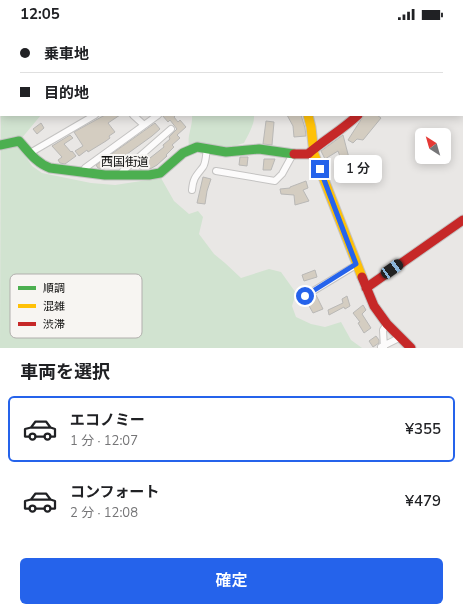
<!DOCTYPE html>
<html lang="ja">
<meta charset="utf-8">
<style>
:root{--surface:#fff;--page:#f2f2f2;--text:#202124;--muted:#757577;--line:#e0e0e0;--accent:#2563eb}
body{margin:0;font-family:"Nunito Sans","Noto Sans JP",sans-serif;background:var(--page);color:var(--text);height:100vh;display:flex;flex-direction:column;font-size:15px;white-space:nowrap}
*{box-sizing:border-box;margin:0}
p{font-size:13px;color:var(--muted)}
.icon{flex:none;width:22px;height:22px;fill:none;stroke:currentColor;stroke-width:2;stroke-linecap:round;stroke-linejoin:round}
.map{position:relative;height:320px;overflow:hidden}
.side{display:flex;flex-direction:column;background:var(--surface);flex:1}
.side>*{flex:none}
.hud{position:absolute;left:0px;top:0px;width:463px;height:88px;box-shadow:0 2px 10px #0003;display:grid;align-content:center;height:88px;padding:0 20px;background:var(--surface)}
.needle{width:26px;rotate:323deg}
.buttons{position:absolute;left:415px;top:100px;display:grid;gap:8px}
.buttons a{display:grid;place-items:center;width:36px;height:36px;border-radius:6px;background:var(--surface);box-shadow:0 2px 10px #0003;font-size:20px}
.end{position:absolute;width:18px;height:18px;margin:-9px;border:5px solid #2563eb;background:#fff;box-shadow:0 0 0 2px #fff}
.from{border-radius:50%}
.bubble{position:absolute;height:28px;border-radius:6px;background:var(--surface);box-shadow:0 2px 10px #0003;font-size:13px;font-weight:600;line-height:28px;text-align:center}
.car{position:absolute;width:12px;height:24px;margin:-12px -6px;border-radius:5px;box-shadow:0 0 3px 1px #0007;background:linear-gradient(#222 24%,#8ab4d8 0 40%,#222 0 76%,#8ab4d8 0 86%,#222 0)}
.hud b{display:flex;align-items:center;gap:14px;height:38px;font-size:15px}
.hud b+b{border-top:1px solid var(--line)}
.hud i{width:10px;height:10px;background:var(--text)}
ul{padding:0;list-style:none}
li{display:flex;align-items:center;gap:12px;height:66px;margin:0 8px 6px;padding:0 12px;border:2px solid transparent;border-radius:6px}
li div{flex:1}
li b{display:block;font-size:15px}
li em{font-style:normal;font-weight:600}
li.on{border-color:var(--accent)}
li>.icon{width:36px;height:36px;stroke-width:1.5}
h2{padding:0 20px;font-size:18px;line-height:48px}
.button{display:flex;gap:8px;margin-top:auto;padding:8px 20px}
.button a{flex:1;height:46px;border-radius:6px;background:var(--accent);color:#fff;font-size:16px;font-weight:600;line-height:46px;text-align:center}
.status{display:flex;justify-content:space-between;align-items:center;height:28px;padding:0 20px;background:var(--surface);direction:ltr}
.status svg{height:11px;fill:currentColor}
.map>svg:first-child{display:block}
</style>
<div class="status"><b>12:05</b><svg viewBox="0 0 49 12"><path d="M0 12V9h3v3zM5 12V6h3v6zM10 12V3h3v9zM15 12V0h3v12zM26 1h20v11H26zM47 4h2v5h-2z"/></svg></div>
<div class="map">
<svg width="463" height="320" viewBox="0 0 463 320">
<rect width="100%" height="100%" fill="#e9e7e5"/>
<path fill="#d1e3d0" d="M 13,0 L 233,0 L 13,1 Z
M 1,40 L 1,87 L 41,87 L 21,111 L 14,108 L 9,113 L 22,123 L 32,138 L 42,145 L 91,155 L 115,157 L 161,150 L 174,173 L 189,186 L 198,183 L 203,189 L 199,206 L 214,226 L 225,235 L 241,250 L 269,241 L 281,244 L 296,265 L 292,278 L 296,289 L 311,296 L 325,299 L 341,294 L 351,312 L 362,320 L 0,320 Z
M 192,87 L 254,87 C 255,96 248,107 244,115 C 239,116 233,119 228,119 C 214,120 203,112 189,118 C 187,107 193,98 192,87 Z"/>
<path fill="#d4cdc1" stroke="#b9b8b6" d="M 105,87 L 120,87 L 108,95 L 115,104 L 109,108 L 110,110 L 106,113 L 88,124 L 87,122 L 79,128 L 75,123 L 83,118 L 74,104 Z
M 162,87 L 176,87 L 174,89 L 178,94 L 180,92 L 186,99 L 177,107 L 180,110 L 172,117 L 174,119 L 166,127 L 167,128 L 157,137 L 150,141 L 147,137 L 142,141 L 140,141 L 137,137 L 148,127 L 150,130 L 164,119 L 163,117 L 170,111 L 169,109 L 177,101 L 170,92 L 168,94 Z
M 287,87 L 301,87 L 305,100 L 306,108 L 294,109 L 293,98 Z
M 364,87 L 377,87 L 381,90 L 363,112 L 357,111 L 353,115 L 348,112 Z
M 266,93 L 274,94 L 272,117 L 263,116 Z
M 41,95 L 44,100 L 37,106 L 33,101 Z
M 155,95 L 160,101 L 152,108 L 116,134 L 115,132 L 103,141 L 98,140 L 96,137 Z
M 70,107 L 73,110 L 64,116 L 71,124 L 72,123 L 76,128 L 65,136 L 60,135 L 58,132 L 62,129 L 52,118 Z
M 343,107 L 349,130 L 341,131 L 338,123 L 325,131 L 321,123 Z
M 240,129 L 248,129 L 247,138 L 239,137 Z
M 264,131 L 275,131 L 271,142 L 263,142 Z
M 203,149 L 211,151 L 207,163 L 205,176 L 197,175 Z
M 306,153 L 308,160 L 303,162 L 309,173 L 295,177 L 294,167 L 281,166 L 280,161 L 290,160 L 290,159 Z
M 315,242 L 317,249 L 304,253 L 302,247 Z
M 316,267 L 323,281 L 313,285 L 307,274 Z
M 347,268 L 350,278 L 345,281 L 344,279 L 329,287 L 328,282 L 343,275 L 342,271 Z
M 363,277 L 366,282 L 362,286 L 371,300 L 364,305 L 358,295 L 360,294 L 353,285 Z
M 376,308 L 379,312 L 379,315 L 373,319 L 369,313 Z"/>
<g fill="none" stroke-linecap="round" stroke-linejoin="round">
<defs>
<path id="lane" d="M 322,0 L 323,1"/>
<path id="street" d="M 243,0 L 244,1
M 462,12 L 463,12
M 133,87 L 144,97
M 30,125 L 95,87
M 216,143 L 275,153 L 282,146 L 293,126
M 83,144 L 85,140 L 158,87
M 120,147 L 123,143 L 171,101
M 192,162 C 193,150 196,148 203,139 C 206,135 206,126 207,120
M 305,268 L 356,237
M 381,319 L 401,309
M 384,320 L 383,302 L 387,296"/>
<path id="fast" d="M 275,0 L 275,1
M 0,117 L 19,113 C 29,124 36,135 50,140 L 105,147 L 149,147 L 160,145 L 183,125 L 197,119 L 226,124 L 259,121 L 294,126"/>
<path id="slow" d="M 308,87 L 311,99 L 314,126 L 362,249"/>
<path id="jam" d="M 294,126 L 308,126 C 324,112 342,102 358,87
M 362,249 L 374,278 L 387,296 L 411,320
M 366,260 L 463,192"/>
</defs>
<use href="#lane" stroke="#c4c3c2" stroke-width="5"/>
<use href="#street" stroke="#c4c3c2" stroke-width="8"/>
<use href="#fast" stroke="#c4c3c2" stroke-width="11"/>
<use href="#slow" stroke="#c4c3c2" stroke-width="11"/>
<use href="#jam" stroke="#c4c3c2" stroke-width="11"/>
<path stroke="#cececc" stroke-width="1" stroke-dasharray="1 3" stroke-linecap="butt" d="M 413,0 L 414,1
M 2,1 L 3,0
M 0,4 L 1,2"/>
<use href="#lane" stroke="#fcfbfb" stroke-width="3"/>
<use href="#street" stroke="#fcfbfb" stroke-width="6"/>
<use href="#fast" stroke="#4caf50" stroke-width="9"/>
<use href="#slow" stroke="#ffc107" stroke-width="9"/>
<use href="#jam" stroke="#c62828" stroke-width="9"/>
</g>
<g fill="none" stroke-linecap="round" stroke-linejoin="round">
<path stroke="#2563eb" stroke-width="5" d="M 305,268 L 356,236 L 320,141"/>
</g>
<g text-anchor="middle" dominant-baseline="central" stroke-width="4" stroke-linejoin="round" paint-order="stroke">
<g font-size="12" fill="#0d0d0c" stroke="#f7f5f2">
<text x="125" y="134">西国街道</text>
</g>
</g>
<rect x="10" y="246" width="132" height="64" rx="6" fill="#f7f5f2" stroke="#b1afad" stroke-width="1"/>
<rect x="18" y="258" width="18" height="4" fill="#4caf50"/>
<rect x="18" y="276" width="18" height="4" fill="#ffc107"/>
<rect x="18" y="294" width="18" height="4" fill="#c62828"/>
<g font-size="11" fill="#0d0d0c">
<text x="43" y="264">順調</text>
<text x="43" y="282">混雑</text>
<text x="43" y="300">渋滞</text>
</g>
</svg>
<div class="buttons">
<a><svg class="needle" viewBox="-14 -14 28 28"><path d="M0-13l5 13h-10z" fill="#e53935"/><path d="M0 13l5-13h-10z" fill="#757577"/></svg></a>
</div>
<i class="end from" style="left:305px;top:268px"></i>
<i class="end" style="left:320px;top:141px"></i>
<div class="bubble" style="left:334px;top:127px;width:48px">1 分</div>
<i class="car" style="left:392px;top:241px;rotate:55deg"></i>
<div class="hud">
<b><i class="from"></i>乗車地</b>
<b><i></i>目的地</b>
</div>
</div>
<section class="side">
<h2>車両を選択</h2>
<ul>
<li class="on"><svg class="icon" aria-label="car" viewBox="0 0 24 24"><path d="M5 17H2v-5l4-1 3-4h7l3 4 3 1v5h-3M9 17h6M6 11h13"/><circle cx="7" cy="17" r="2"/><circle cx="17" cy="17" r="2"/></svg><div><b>エコノミー</b><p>1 分 · 12:07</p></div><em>¥355</em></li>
<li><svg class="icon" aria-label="car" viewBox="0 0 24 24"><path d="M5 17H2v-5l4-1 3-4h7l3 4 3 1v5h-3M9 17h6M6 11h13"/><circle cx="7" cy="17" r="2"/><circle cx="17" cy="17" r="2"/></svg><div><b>コンフォート</b><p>2 分 · 12:08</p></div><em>¥479</em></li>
</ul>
<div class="button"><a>確定</a></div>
</section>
